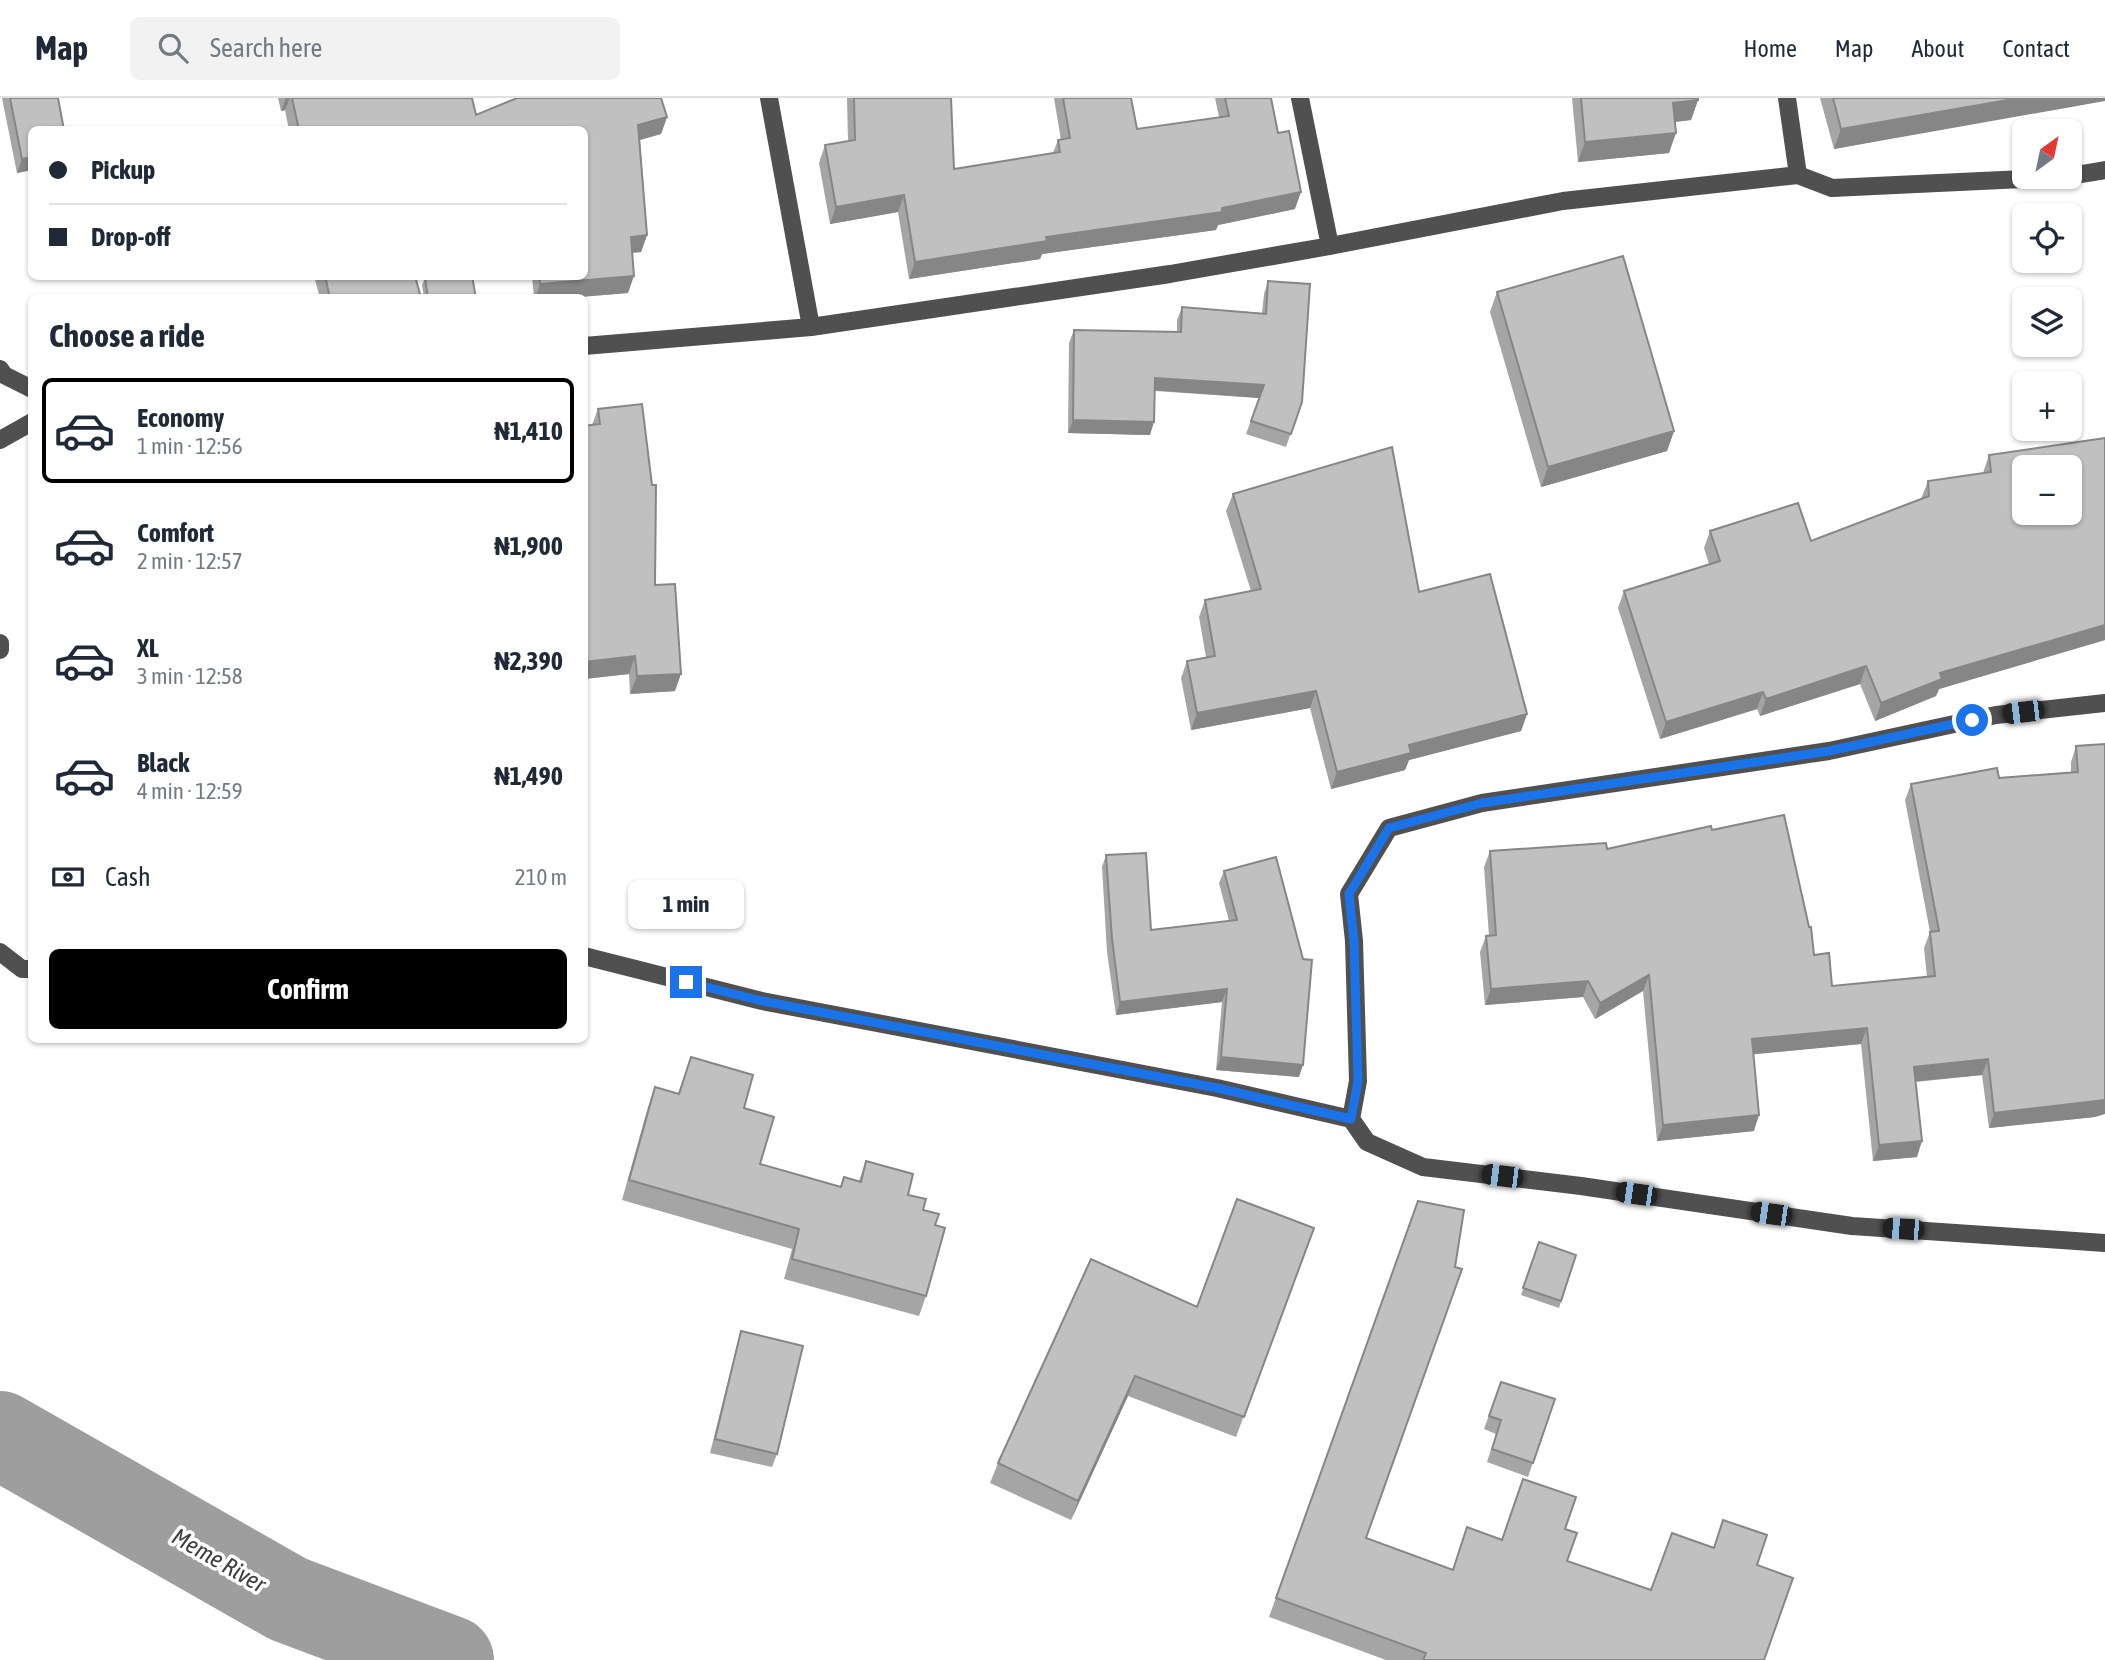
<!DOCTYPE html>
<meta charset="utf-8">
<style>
:root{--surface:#fff;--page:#f2f2f3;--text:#1f2937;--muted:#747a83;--line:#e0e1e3;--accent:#000}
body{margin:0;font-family:"Asap Condensed",sans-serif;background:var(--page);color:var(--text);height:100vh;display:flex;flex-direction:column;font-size:26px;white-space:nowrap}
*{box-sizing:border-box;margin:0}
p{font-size:23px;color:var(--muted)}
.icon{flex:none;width:38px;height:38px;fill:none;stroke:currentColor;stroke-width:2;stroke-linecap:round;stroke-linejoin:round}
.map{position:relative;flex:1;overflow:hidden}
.panel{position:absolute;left:28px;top:196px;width:560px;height:749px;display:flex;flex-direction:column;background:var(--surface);border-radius:10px;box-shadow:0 2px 5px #0004}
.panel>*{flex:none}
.hud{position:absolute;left:28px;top:28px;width:560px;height:154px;border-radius:10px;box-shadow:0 2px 5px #0004;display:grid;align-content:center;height:154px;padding:0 21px;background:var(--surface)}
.needle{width:46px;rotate:33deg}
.fabs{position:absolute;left:2012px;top:21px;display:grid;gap:14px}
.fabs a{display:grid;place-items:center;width:70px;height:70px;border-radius:10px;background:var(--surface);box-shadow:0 2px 5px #0004;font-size:35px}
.end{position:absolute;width:32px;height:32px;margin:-16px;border:9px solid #1a73e8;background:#fff;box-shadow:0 0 0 4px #fff}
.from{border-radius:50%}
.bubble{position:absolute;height:49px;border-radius:10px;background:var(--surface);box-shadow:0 2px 5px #0004;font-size:23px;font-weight:700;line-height:49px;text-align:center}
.car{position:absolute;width:21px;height:42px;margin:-21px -10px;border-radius:9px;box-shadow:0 0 5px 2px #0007;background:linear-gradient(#222 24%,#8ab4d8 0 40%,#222 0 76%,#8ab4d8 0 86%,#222 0)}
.hud b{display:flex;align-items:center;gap:24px;height:66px;font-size:26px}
.hud b+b{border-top:2px solid var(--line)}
.hud i{width:18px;height:18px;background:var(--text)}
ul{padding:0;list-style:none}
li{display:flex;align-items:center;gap:21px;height:105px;margin:0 14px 10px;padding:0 7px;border:4px solid transparent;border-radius:10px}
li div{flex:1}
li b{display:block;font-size:26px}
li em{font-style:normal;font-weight:700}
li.active{border-color:var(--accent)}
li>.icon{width:63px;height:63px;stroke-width:1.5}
h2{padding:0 21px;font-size:32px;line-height:84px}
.pay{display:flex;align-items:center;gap:18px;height:77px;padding:0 21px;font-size:26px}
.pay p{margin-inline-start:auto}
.action{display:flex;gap:14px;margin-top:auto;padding:14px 21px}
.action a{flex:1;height:80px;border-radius:10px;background:var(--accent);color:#fff;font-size:28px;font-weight:700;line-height:80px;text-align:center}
header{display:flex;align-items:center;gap:42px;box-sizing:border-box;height:98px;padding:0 35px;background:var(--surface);border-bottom:2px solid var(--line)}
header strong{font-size:33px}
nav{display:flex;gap:38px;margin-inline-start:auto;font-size:24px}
.search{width:490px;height:63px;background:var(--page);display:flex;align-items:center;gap:18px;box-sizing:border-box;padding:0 24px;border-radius:10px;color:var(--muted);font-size:26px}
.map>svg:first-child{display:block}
</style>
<header>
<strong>Map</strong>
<div class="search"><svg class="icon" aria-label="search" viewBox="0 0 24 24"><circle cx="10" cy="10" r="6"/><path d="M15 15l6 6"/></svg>Search here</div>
<nav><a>Home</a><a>Map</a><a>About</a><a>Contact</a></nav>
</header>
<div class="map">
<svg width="2105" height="1562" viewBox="0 0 2105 1562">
<rect width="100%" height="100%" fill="#fff"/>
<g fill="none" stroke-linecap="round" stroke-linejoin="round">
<path stroke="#9e9e9e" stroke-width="88" d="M 0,1337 L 288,1501 L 450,1562"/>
<path stroke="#505050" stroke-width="18" d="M 769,0 L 811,229
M 1300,0 L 1330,148
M 1787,0 L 1798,77
M 2070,78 L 2105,72
M 584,248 L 811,229 L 1170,176 L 1330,148 L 1563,103 L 1798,77 L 1832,90 L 2066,79
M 0,271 L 4,277 L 32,291
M 0,342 L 32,324
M 0,545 L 0,552
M 0,854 L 22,871 L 32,871
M 584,858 L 762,903 L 1217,990 L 1351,1021 L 1367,1044 L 1423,1069 L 1581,1088 L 1852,1128 L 2105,1145
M 1351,1021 L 1358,983 L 1354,843 L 1349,796 L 1389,730 L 1482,705 L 1829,653 L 1996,617 L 2105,605"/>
</g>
<path fill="#a5a5a5" d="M 2,0 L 58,0 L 32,32 L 32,72 L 17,75 Z
M 278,0 L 472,0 L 476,17 L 667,19 L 661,36 L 640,42 L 647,137 L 641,154 L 632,155 L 628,195 L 567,200 L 534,200 L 532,178 L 584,178 L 584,32 L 289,32 L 285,12 L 281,13 Z
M 847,0 L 951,0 L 954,71 L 1053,55 L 1058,42 L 1061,42 L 1054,0 L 1131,0 L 1137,31 L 1219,19 L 1215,0 L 1271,0 L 1295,111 L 1218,127 L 1216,132 L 1042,156 L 1040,161 L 909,181 L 898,114 L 830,126 L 819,65 L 825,47 L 848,43 Z
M 1572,0 L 1698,0 L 1698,2 L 1691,22 L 1675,24 L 1669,55 L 1578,64 Z
M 1820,0 L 2105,0 L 1834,51 Z
M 314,178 L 415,178 L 420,196 L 418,200 L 320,200 Z
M 425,180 L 476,200 L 424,200 L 422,187 Z
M 1268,183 L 1302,304 L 1286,349 L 1246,336 L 1259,300 L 1155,293 L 1150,337 L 1068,335 L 1069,245 L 1074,232 L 1177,234 L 1177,222 L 1182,209 L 1262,215 L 1264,196 Z
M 1497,194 L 1674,333 L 1667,353 L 1541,389 L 1490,214 Z
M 598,311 L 655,487 L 675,593 L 630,596 L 629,576 L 584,581 L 584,328 L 592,327 Z
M 2105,340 L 2105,542 L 1939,591 L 1936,598 L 1875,623 L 1860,586 L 1760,618 L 1757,611 L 1660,641 L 1618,510 L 1624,493 L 1709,466 L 1704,450 L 1710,433 L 1811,443 L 1921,401 L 1928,383 L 1983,375 L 1989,357 Z
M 1233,396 L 1419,494 L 1527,616 L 1521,633 L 1409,662 L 1405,672 L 1331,691 L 1310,610 L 1191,632 L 1181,580 L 1187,563 L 1206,559 L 1199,519 L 1205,502 L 1251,493 L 1226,413 Z
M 2076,648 L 2095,1019 L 1989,1030 L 1982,977 L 1916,984 L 1917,1059 L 1873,1063 L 1861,946 L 1753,956 L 1754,1033 L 1657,1043 L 1643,893 L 1595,921 L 1583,899 L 1485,907 L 1480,854 L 1486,838 L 1489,838 L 1484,769 L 1490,753 L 1607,751 L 1712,732 L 1814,857 L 1832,888 L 1927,879 L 1924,850 L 1930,834 L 1905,702 L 1911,686 L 2071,674 L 2071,664 Z
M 1106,757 L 1151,832 L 1229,823 L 1219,785 L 1224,773 L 1299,979 L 1216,972 L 1222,904 L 1116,917 L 1107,854 L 1102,769 Z
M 691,959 L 744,1010 L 760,1066 L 840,1089 L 844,1079 L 859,1083 L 866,1063 L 908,1097 L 923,1112 L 935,1127 L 926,1198 L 919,1218 L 784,1181 L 792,1151 L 622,1102 L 648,1009 L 655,989 L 678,996 Z
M 1418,1103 L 1366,1440 L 1453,1472 L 1467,1429 L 1502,1441 L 1565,1431 L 1567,1463 L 1651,1492 L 1757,1467 L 1764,1562 L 1386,1562 L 1269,1519 Z
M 1314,1130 L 1236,1339 L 1128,1298 L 1071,1422 L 990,1385 L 998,1365 L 1197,1209 Z
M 1539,1144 L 1576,1157 L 1559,1210 L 1521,1197 Z
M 741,1233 L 777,1356 L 772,1369 L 710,1355 L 737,1247 Z
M 1501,1284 L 1555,1301 L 1528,1379 L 1487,1364 L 1496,1336 L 1484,1331 Z"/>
<path fill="#868686" d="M 286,0 L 290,0 L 285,12 L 281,13 Z
M 2019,0 L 2105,0 L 2105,3 L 1834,51 L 1841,31 Z
M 1698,2 L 1691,22 L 1665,25 L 1673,5 Z
M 667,19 L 661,36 L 632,44 L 638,27 Z
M 1676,35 L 1669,55 L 1578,64 L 1585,44 Z
M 32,59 L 32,72 L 17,75 L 22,61 Z
M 1301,94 L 1295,111 L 1218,127 L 1216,132 L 1042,156 L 1040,161 L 909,181 L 915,164 L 1046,139 L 1222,110 Z
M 904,97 L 898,114 L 830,126 L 836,109 Z
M 647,137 L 641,154 L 625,155 L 631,139 Z
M 634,178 L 628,195 L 567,200 L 535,200 L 540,186 Z
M 1155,280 L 1264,287 L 1259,300 L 1150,292 Z
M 1073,322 L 1154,324 L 1150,337 L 1068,335 Z
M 1674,333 L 1667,353 L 1541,389 L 1548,369 Z
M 2105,527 L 2105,542 L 1939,591 L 1936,598 L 1875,623 L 1881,605 L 1940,575 Z
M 635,558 L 629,576 L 584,581 L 584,564 Z
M 1866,568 L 1860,586 L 1760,618 L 1766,601 Z
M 681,576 L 675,593 L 630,596 L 637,578 Z
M 1316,593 L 1310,610 L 1191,632 L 1197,615 Z
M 1763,594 L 1757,611 L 1660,641 L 1666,624 Z
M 1527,616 L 1521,633 L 1409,662 L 1405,672 L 1331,691 L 1337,674 L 1409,647 Z
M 1649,877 L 1643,893 L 1595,921 L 1600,905 Z
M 1588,883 L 1583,899 L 1485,907 L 1491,891 Z
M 1227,891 L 1222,904 L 1116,917 L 1120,904 Z
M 1867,930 L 1861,946 L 1746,957 L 1752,941 Z
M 1221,959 L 1303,967 L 1299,979 L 1216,972 Z
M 1988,961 L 1982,977 L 1908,984 L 1914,969 Z
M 2105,1002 L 2105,1016 L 2095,1019 L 1989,1030 L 1994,1015 Z
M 1759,1017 L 1754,1033 L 1657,1043 L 1663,1027 Z
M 1922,1043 L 1917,1059 L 1873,1063 L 1879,1047 Z
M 1135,1278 L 1128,1298 L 1071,1422 L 1078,1403 Z"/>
<path fill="#c0c0c0" stroke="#868686" stroke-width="2" fill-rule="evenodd" d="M 10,0 L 58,0 L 64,32 L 32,32 L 32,59 L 22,61 Z
M 292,0 L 472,0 L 476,17 L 517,0 L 661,0 L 667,19 L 638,27 L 647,137 L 631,139 L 634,178 L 540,186 L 539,178 L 584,178 L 584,32 L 299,32 Z
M 854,0 L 951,0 L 954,71 L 1060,54 L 1058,42 L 1070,40 L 1063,0 L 1131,0 L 1137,31 L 1229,18 L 1225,0 L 1271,0 L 1278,35 L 1289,33 L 1301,94 L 1222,110 L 1222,114 L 1046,139 L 1047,143 L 915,164 L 904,97 L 836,109 L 825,47 L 855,42 Z
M 1581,0 L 1698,0 L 1698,2 L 1673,5 L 1676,35 L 1585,44 Z
M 1833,0 L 2019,0 L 1841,31 Z
M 1623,158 L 1674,333 L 1548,369 L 1497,194 Z
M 325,178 L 415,178 L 420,196 L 406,200 L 330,200 Z
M 433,178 L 472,178 L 476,200 L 428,200 L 425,180 Z
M 1268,183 L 1310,186 L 1302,304 L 1291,336 L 1251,323 L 1264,287 L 1155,280 L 1154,324 L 1073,322 L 1074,232 L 1181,234 L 1182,209 L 1266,216 Z
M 642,306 L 652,387 L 656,387 L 655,487 L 675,486 L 681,576 L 637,578 L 635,558 L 584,564 L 584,328 L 600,326 L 598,311 Z
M 2105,340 L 2105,527 L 1940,575 L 1942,581 L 1881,605 L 1866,568 L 1766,601 L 1763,594 L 1666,624 L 1624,493 L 1720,463 L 1710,433 L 1798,405 L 1811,443 L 1929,398 L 1928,383 L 1991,374 L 1989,357 ZM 2025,369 L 2070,369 L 2070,415 L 2025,415 Z
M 1392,349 L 1419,494 L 1490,476 L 1527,616 L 1409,647 L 1411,655 L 1337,674 L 1316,593 L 1197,615 L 1187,563 L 1215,558 L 1205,502 L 1261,491 L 1233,396 Z
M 2105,646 L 2105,1002 L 1994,1015 L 1988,961 L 1914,969 L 1922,1043 L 1879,1047 L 1867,930 L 1752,941 L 1759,1017 L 1663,1027 L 1649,877 L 1600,905 L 1588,883 L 1491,891 L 1486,838 L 1496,837 L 1490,753 L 1606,745 L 1607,751 L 1711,728 L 1712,732 L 1784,717 L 1809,829 L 1811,829 L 1814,857 L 1829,855 L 1832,888 L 1935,878 L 1930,834 L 1939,833 L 1911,686 L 1997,670 L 1999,680 L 2078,674 L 2076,648 Z
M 1146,755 L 1151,832 L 1237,822 L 1224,773 L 1276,759 L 1303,861 L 1312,862 L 1303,967 L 1221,959 L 1227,891 L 1120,904 L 1112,841 L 1106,757 Z
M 691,959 L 753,977 L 744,1010 L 774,1019 L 760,1066 L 841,1089 L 844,1079 L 861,1084 L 866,1063 L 913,1076 L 908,1097 L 926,1101 L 923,1112 L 939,1116 L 935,1127 L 945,1130 L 926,1198 L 792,1161 L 799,1131 L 629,1082 L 655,989 L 679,996 Z
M 1237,1101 L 1314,1130 L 1244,1319 L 1135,1278 L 1078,1403 L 998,1365 L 1091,1161 L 1197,1209 Z
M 1418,1103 L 1464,1112 L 1455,1169 L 1462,1171 L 1366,1440 L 1453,1472 L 1467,1429 L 1502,1442 L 1523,1381 L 1576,1399 L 1565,1431 L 1577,1435 L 1567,1463 L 1651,1492 L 1672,1435 L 1714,1450 L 1723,1422 L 1767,1437 L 1757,1467 L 1793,1480 L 1764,1562 L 1423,1562 L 1426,1555 L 1276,1500 Z
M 1539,1144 L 1576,1157 L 1561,1203 L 1523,1190 Z
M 741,1233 L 803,1248 L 777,1356 L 715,1341 Z
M 1501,1284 L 1555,1301 L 1533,1365 L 1492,1351 L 1501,1322 L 1489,1318 Z"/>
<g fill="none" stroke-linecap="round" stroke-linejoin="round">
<path stroke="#1a73e8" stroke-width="9" d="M 686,884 L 762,903 L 1217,990 L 1351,1021 L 1358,983 L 1354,843 L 1349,796 L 1389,730 L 1482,705 L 1829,653 L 1972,622"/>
</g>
<g text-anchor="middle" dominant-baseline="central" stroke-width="7" stroke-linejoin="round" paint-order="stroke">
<g font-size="24" font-style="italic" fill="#3f3f3f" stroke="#fff">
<text transform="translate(219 1462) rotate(30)">Meme River</text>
</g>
</g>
</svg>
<div class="fabs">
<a><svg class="needle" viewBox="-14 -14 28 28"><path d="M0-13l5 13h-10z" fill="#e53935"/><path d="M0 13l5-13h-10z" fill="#747a83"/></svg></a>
<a><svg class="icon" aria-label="locate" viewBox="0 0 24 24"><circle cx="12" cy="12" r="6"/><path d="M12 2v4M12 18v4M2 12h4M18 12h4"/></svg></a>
<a><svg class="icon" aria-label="layers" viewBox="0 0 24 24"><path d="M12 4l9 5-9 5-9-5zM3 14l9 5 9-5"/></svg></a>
<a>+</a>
<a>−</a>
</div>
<i class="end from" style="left:1972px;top:622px"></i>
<i class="end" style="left:686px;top:884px"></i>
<div class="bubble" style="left:628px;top:782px;width:116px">1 min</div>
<i class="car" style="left:2023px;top:614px;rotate:263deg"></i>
<i class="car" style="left:1502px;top:1078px;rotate:277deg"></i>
<i class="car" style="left:1636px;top:1096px;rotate:278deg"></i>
<i class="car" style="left:1771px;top:1116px;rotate:278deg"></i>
<i class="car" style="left:1903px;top:1131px;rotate:274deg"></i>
<div class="hud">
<b><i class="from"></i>Pickup</b>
<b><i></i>Drop-off</b>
</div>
<section class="panel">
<h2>Choose a ride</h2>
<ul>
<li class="active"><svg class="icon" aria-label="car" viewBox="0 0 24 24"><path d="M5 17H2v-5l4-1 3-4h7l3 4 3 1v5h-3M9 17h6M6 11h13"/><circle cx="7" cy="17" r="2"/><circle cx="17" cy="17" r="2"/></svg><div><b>Economy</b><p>1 min · 12:56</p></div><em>₦1,410</em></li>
<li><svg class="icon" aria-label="car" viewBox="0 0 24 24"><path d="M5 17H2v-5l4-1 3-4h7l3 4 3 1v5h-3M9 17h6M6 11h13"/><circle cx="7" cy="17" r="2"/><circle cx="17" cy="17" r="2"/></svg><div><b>Comfort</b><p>2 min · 12:57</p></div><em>₦1,900</em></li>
<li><svg class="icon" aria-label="car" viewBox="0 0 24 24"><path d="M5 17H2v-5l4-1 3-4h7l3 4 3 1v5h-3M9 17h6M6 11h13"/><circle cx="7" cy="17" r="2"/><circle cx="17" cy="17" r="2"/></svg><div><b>XL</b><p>3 min · 12:58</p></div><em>₦2,390</em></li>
<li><svg class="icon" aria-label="car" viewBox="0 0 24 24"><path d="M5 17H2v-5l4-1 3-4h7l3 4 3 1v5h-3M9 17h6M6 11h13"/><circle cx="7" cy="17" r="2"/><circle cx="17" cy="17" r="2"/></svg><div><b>Black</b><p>4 min · 12:59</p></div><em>₦1,490</em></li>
</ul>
<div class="pay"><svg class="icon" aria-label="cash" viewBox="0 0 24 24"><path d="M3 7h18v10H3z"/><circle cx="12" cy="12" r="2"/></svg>Cash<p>210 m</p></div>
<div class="action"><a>Confirm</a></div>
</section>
</div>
